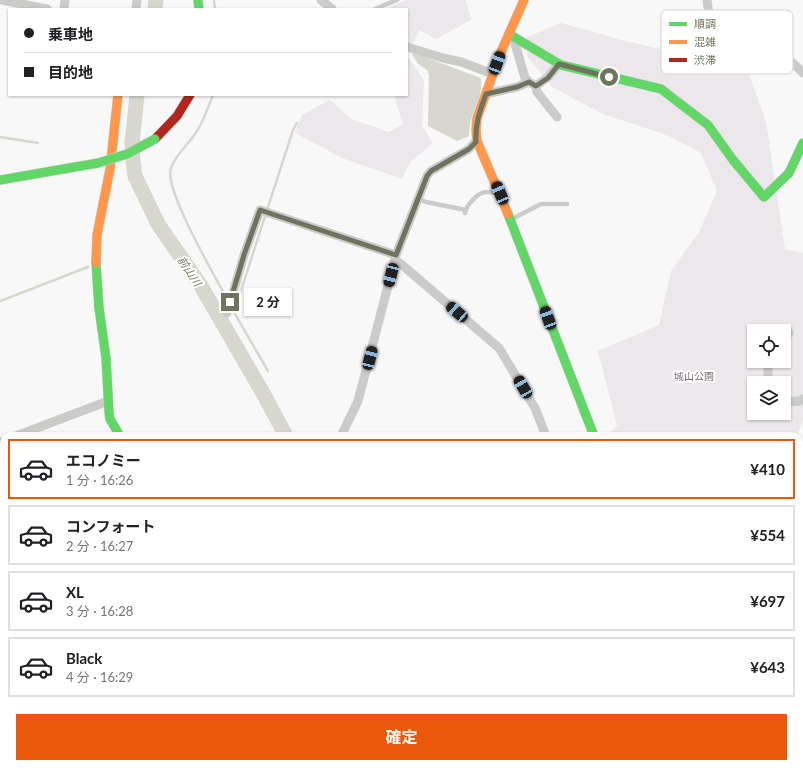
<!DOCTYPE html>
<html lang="ja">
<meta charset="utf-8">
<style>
:root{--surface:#fff;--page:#f2f2f2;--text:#202124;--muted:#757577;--line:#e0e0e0;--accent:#ea580c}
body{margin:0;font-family:Lato,"Noto Sans JP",sans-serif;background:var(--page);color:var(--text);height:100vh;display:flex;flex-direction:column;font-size:15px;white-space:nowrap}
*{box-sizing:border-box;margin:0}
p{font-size:13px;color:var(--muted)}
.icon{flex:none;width:22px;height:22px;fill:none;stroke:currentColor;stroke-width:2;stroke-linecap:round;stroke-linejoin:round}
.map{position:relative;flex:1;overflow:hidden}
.side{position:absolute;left:0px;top:432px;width:803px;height:336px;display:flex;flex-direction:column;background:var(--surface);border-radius:12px 12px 0 0;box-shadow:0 1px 3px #0004}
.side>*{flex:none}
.top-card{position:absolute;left:8px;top:8px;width:400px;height:88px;border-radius:0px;box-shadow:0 1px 3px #0004;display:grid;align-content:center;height:88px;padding:0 16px;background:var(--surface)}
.controls{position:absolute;left:747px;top:324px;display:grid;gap:8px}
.controls a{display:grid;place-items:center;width:44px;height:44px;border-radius:0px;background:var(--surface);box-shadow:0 1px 3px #0004;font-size:20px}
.end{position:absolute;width:18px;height:18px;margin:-9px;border:5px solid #6f745e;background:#fff;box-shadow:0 0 0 2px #fff}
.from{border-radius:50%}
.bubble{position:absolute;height:28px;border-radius:0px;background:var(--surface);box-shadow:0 1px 3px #0004;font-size:13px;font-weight:700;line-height:28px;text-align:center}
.car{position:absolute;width:12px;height:24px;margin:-12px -6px;border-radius:5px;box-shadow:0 0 3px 1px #0007;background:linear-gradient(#222 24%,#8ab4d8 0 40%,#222 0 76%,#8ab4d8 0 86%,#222 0)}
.top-card b{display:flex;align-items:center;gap:14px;height:38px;font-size:15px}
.top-card b+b{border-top:1px solid var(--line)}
.top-card i{width:10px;height:10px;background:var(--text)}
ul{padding:7px 0 0;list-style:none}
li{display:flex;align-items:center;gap:12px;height:60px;margin:0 8px 6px;padding:0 8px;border:2px solid var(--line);border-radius:0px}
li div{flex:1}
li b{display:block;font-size:15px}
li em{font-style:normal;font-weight:700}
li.current{border-color:var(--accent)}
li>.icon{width:36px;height:36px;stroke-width:1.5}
.cta{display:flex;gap:8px;margin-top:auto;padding:8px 16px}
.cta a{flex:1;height:46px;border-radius:0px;background:var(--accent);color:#fff;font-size:16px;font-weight:700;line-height:46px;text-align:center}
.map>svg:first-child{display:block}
</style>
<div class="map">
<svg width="803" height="768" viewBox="0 0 803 768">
<rect width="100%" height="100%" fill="#f8f8f8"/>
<path fill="#ebe7ea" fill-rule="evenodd" d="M 406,0 L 466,0 L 471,20 L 436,39 L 420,30 L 407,53 L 407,9 L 385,9 Z
M 561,23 L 622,40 L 694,57 L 749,74 L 766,122 L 785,249 L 803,253 L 803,419 L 797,436 L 608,436 L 608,434 L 617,426 L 598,351 L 659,325 L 671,271 L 699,232 L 717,191 L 701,153 L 667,135 L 603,114 L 552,87 L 527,56 L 527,37 ZM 754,331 L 784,331 L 784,361 L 754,361 ZM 754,383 L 784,383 L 784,413 L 754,413 Z
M 407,55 L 424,81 L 422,126 L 433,143 L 410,162 L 402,179 L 342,158 L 295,133 L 302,115 L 330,100 L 351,119 L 389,132 L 403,124 L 394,95 L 407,95 Z
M 799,588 L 803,593 L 803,658 L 799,656 Z"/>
<path fill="#d7d7cf" d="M 414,53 L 478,77 L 481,79 C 483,94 475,106 471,120 C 470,125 469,131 469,136 L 457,141 L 428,126 L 429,75 L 427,70 L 418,64 L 412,55 Z"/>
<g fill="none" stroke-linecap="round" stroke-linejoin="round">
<path stroke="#d7d7cf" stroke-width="2.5" d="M 214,0 L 215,9
M 213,95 C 208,107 204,120 197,131 C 189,144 176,154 171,168 C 163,189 217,279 228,301
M 0,137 L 38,143
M 0,301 L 88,267
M 231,307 L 268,371
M 234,312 L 293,130 L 297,123
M 0,582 L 4,581
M 0,592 L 4,591
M 400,764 L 401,768"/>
<path stroke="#d7d7cf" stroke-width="15" d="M 155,9 L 156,0
M 137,95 L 132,143 L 133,161 L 135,176 L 158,224 L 201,286 L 263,393 L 286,436
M 481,764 L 483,768"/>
<defs>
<path id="fast" d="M 198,0 L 199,9
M 509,34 L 561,65 L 661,89 L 708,125 L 733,160 L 764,197 L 789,173 L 803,143
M 0,180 L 98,163
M 508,214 L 594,436
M 96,263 L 99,308 L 106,358 L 109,412 L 110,419 L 120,436
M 0,657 L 4,656"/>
<path id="slow" d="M 508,214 L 477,141 L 476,130 L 477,118 L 501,52 L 524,0
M 96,263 L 97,235 L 110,169 L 118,95"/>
<path id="jam" d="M 155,139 L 177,116 L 190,95
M 799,659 L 803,660
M 799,672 L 803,673"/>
</defs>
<use href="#fast" stroke="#d4d5d3" stroke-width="10"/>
<use href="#slow" stroke="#d4d5d3" stroke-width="10"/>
<use href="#jam" stroke="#d4d5d3" stroke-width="10"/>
<path stroke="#cbccc9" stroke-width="4.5" d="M 375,9 L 397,0
M 418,199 L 426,202 L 466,210
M 465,213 C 466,208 468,205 471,202 C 480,191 485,191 498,193
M 512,219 L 541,204 L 567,204"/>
<path stroke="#cbccc9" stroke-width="9" d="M 2,0 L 47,9
M 321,0 L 332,9
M 707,0 L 709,14 C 715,19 721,25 729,29 C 754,43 783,50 803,73
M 64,9 L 65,0
M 136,9 L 137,0
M 407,47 L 443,58 L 461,62 L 493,74
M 529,82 L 536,86 L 548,77 L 559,64
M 536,86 L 537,92 L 557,117
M 486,94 L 517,87 L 529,82 L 525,78 L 514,40 L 514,37
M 395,260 L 401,264 L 499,348 L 535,408 L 546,436
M 227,313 L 244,255 L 260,210 L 396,255
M 784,340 L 789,333
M 768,383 L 768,366 L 770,361
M 784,402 L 800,401 L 803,399
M 16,436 L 108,401
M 341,436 L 358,401 L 396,255 L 427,176 L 431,171 L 469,149 L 476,141
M 0,442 L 4,441
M 0,634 L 4,643
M 0,709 L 4,708
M 799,712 L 803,713
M 0,763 L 4,762
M 56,764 L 57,768
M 129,764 L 131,768
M 153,764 L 155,768
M 243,764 L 245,768
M 349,764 L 351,768
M 405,764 L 406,768
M 505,764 L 508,768
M 720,764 L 722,768
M 797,764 L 803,766
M 596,768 L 607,764
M 778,768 L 787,764"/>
<use href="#fast" stroke="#63d668" stroke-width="9"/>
<use href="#slow" stroke="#ff974d" stroke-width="9"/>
<use href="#jam" stroke="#b3261e" stroke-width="9"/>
<defs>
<path id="fast-bridge" d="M 98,163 L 127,154 L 155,139"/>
</defs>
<use href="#fast-bridge" stroke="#d4d5d3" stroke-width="10" stroke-linecap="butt"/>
<use href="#fast-bridge" stroke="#63d668" stroke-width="9"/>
</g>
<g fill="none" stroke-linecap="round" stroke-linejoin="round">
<path stroke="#6f745e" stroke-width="5" d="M 230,302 L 244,255 L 260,210 L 396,255 L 427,176 L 431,171 L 469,149 L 476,142 C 475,123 480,111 486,94 L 517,87 L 529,82 L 536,86 L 548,78 L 559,64 L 609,77"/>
</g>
<g text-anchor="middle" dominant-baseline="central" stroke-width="4" stroke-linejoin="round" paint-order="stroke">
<g font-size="10" fill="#7d6a72" stroke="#fff">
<text x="694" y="376">城山公園</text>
</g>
<g font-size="11" font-style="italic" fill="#787862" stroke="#fff">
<text transform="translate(190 271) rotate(56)">前山川</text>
</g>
</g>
<rect x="661" y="10" width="132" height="64" rx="6" fill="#fff" stroke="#d4d5cf" stroke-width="1"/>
<rect x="669" y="22" width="18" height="4" fill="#63d668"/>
<rect x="669" y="40" width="18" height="4" fill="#ff974d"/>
<rect x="669" y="58" width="18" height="4" fill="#b3261e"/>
<g font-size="11" fill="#6f745e">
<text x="694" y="28">順調</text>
<text x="694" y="46">混雑</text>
<text x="694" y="64">渋滞</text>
</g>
</svg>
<div class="controls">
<a><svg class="icon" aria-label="locate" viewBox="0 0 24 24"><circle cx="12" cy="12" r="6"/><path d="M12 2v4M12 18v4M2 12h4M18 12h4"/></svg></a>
<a><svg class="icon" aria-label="layers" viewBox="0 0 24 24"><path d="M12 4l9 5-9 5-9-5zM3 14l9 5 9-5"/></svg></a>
</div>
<i class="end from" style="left:609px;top:77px"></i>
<i class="end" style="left:230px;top:302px"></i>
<div class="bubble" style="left:244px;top:288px;width:48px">2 分</div>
<i class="car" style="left:497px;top:63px;rotate:20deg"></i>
<i class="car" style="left:500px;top:193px;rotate:337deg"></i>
<i class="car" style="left:391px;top:275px;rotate:194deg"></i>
<i class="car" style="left:457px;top:312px;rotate:311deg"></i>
<i class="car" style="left:548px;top:318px;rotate:340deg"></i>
<i class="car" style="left:370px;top:358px;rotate:14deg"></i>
<i class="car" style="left:523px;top:387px;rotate:330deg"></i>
<div class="top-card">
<b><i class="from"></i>乗車地</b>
<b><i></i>目的地</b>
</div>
<section class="side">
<ul>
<li class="current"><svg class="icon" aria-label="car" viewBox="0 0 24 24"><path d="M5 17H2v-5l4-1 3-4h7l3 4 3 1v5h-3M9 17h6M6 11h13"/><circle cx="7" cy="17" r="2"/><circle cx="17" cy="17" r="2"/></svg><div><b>エコノミー</b><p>1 分 · 16:26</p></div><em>¥410</em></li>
<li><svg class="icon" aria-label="car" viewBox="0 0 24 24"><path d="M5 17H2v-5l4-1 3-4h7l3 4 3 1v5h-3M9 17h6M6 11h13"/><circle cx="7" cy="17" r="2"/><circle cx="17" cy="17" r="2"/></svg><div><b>コンフォート</b><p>2 分 · 16:27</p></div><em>¥554</em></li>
<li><svg class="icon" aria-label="car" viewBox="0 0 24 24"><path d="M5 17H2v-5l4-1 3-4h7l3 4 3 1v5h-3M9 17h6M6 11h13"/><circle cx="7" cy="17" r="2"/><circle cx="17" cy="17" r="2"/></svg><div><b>XL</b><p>3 分 · 16:28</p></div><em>¥697</em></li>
<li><svg class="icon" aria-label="car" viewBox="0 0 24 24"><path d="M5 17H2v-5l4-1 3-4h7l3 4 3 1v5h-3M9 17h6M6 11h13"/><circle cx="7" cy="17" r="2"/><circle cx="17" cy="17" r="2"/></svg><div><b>Black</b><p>4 分 · 16:29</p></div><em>¥643</em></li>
</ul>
<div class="cta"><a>確定</a></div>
</section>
</div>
